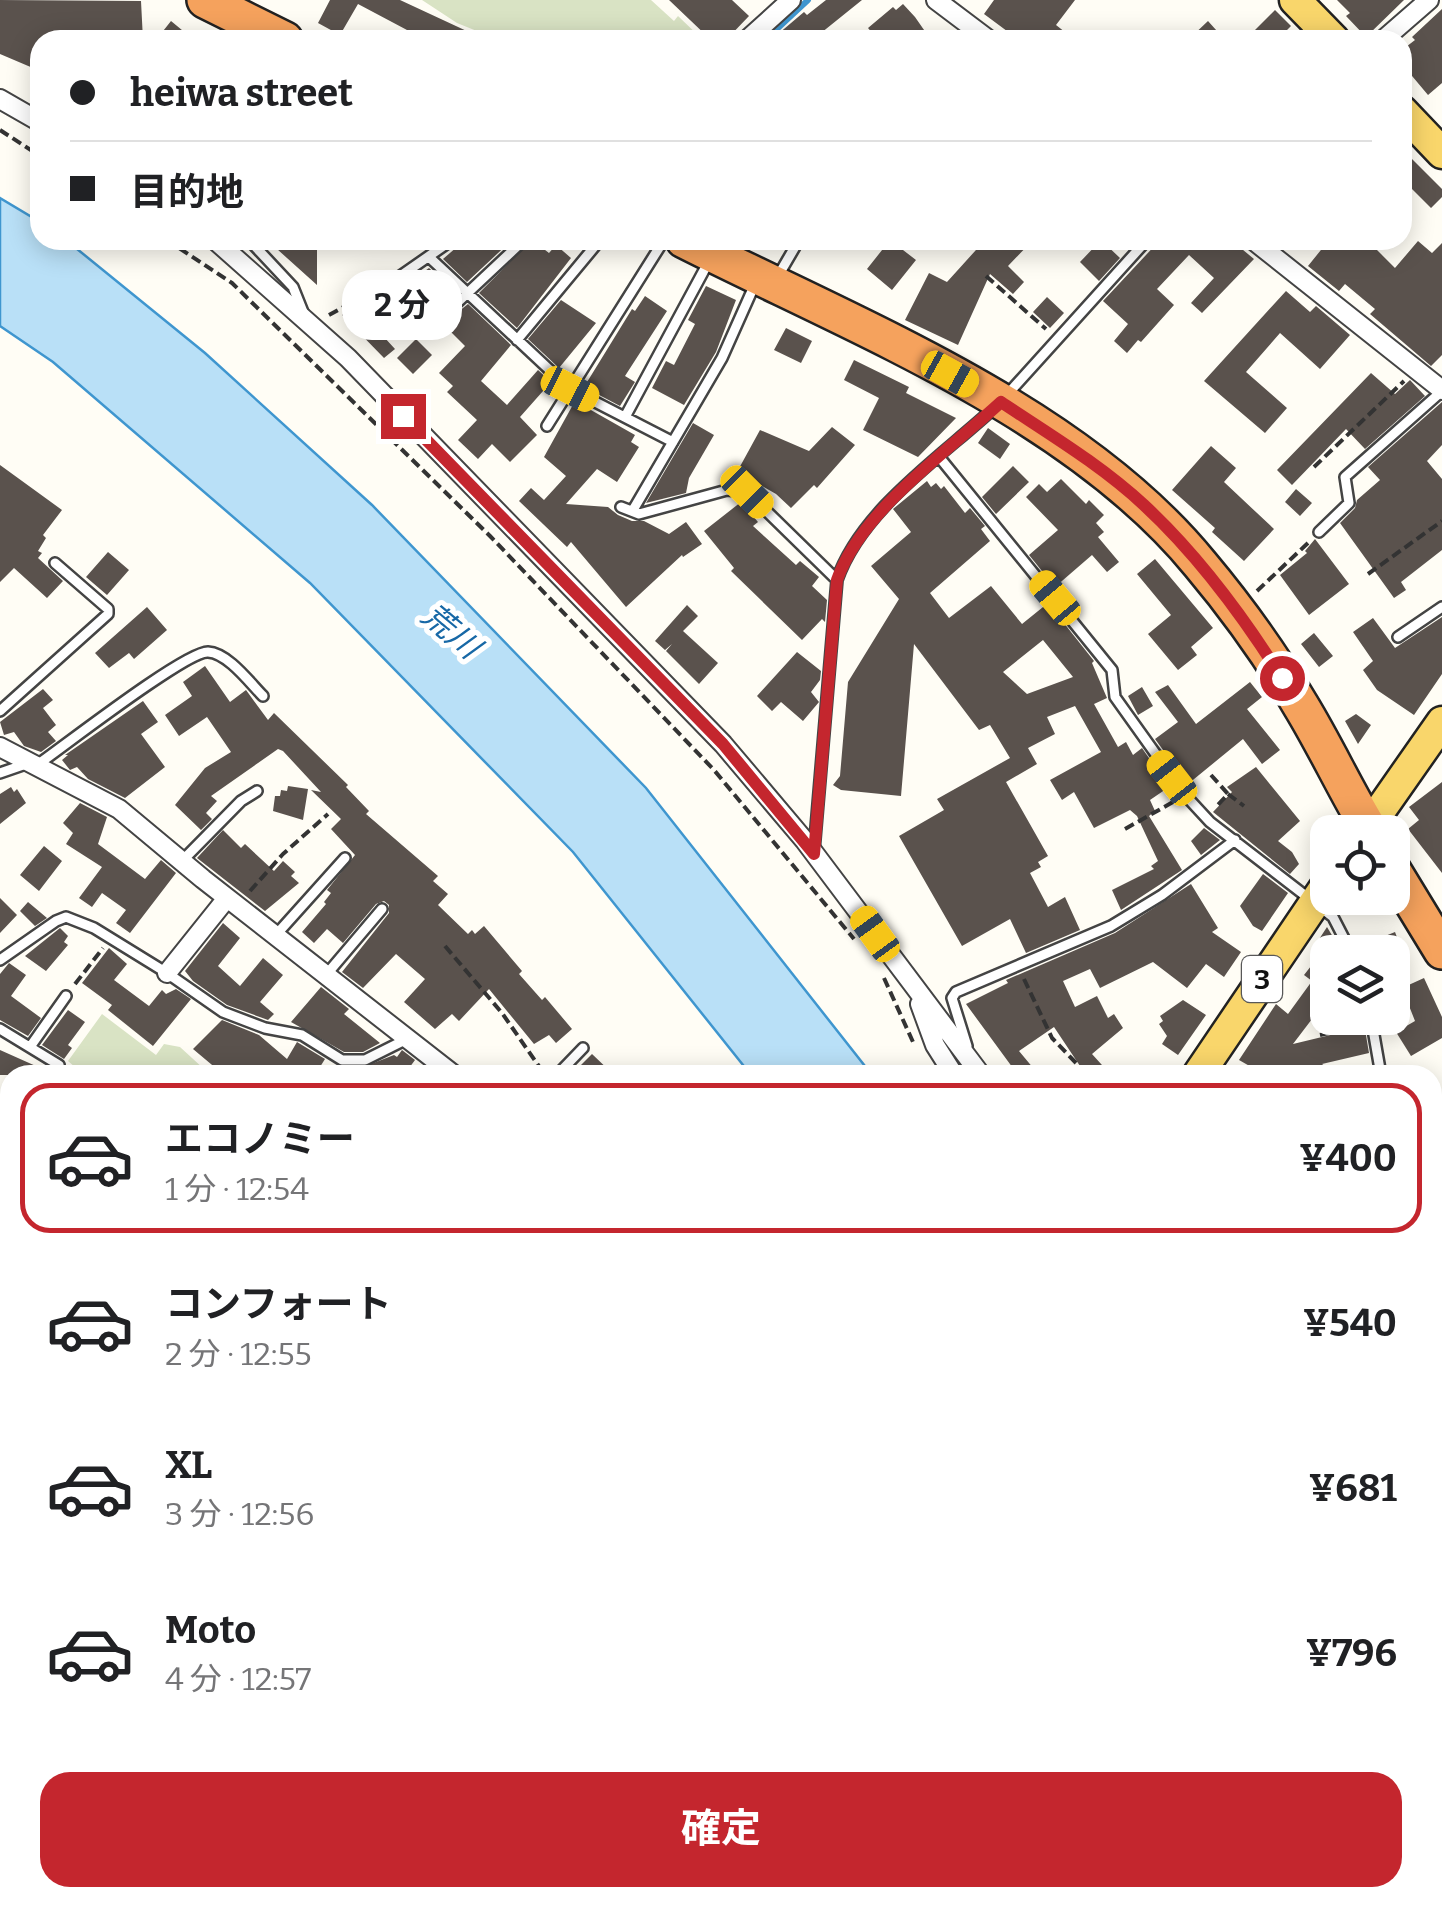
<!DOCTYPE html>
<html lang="ja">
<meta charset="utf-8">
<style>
:root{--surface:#fff;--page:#f2f2f2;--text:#202124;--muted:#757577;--line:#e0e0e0;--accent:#c4262e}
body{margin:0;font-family:Bitter,"Noto Sans JP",serif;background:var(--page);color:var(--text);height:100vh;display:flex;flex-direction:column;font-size:38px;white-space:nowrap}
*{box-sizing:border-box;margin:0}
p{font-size:32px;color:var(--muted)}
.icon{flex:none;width:55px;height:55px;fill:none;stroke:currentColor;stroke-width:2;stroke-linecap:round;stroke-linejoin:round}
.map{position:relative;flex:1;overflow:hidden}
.drawer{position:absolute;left:0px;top:1065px;width:1442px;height:842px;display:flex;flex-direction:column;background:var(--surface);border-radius:30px 30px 0 0;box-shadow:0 5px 25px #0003}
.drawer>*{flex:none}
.hud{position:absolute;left:30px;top:30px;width:1382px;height:220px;border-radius:30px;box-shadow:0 5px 25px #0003;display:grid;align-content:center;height:220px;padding:0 40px;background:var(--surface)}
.controls{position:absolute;left:1310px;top:815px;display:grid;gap:20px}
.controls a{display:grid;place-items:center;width:100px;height:100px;border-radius:20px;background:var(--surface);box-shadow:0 5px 25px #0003;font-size:50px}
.end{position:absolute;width:45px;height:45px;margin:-22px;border:12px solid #c4262e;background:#fff;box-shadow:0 0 0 5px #fff}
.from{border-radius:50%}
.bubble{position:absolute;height:70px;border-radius:30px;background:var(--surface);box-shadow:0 5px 25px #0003;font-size:32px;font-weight:700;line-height:70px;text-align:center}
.car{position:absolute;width:30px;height:60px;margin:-30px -15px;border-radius:12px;box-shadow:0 0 8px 2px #0007;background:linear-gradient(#f5c518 24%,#345 0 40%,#f5c518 0 76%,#345 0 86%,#f5c518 0)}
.hud b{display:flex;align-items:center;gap:35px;height:95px;font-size:38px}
.hud b+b{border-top:2px solid var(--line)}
.hud i{width:25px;height:25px;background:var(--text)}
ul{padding:18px 0 0;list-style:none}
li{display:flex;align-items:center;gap:30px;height:150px;margin:0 20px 15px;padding:0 20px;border:5px solid transparent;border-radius:30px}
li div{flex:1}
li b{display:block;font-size:38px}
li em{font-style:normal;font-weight:700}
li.selected{border-color:var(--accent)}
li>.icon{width:90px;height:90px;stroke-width:1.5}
.primary-button{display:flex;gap:20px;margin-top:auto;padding:20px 40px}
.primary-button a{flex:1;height:115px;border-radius:30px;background:var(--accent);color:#fff;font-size:40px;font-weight:700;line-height:115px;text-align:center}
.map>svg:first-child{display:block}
</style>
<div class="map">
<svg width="1442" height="1906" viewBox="0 0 1442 1906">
<rect width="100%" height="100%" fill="#fffdf5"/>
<path fill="#d9e3c4" d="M 422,0 L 651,0 L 674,21 L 678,16 L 703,40 L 499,40 L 457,23 Z
M 102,1014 L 156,1055 L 164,1044 L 180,1047 L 204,1069 L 200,1075 L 84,1075 L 68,1061 Z"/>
<path fill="#b9e0f7" stroke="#3f96cf" stroke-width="2.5" d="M 0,198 L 40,222 L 40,240 L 66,240 L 205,353 L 372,505 L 646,788 L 872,1075 L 751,1075 L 573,852 L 310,583 L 53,362 L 0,326 Z
M 1433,1719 L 1442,1730 L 1442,1877 L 1433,1867 Z"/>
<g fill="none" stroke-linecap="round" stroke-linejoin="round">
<path stroke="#3f96cf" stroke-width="6" d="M 765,40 L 808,0"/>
</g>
<path fill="#5a524d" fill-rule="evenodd" d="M 0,0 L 141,1 L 143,40 L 40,40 L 40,71 L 0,54 Z
M 330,0 L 400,0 L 486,40 L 451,40 L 434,32 L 430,40 L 412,40 L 404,36 L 407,30 L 358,4 L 340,35 L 318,23 Z
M 669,0 L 732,0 L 749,16 L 726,40 L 711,40 Z
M 826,0 L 862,0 L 821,33 L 826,40 L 771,40 L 804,12 L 807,15 Z
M 994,0 L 1075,0 L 1056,25 L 1075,40 L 1019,40 L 984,14 Z
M 1337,0 L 1404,0 L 1366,37 L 1346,16 L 1350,13 Z
M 903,4 L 915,17 L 931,40 L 878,40 L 868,28 L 893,7 L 896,10 Z
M 1442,9 L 1442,83 L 1428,95 L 1402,64 L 1402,50 L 1415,40 L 1412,37 Z
M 1275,10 L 1291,26 L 1277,40 L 1245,40 Z
M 171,21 L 194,40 L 156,40 Z
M 1208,21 L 1225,40 L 1188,40 Z
M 1402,149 L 1442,189 L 1442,197 L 1431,208 L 1402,179 Z
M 284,240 L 306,240 L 317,250 L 317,285 L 277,249 Z
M 465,240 L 512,240 L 467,282 L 443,259 Z
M 532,240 L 549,253 L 556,245 L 571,258 L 517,328 L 479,293 Z
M 890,240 L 916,260 L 892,290 L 867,269 Z
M 985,240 L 1033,240 L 1008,266 L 1024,282 L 1013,294 L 990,274 L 958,345 L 905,320 L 929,273 L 947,282 Z
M 1101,240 L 1120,258 L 1099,281 L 1080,262 Z
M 1160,240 L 1231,240 L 1254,259 L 1202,313 L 1191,303 L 1214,278 L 1189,255 L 1157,289 L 1174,305 L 1141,342 L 1138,340 L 1127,353 L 1114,341 L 1128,324 L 1103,301 Z
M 1329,240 L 1382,240 L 1375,248 L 1395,268 L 1418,241 L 1432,253 L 1442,243 L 1442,355 L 1431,366 L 1370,314 L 1375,309 L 1345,284 L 1339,291 L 1308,266 Z
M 429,268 L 456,293 L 435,316 L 404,286 Z
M 706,286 L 736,300 L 716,352 L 684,405 L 652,388 L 666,361 L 674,365 L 695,324 L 688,320 Z
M 1286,291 L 1310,312 L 1316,306 L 1350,335 L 1320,369 L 1280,333 L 1246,372 L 1287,408 L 1265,433 L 1204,381 Z
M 645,296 L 667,311 L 625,376 L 635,382 L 620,406 L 584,387 L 632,309 L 635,311 Z
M 1047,297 L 1064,313 L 1050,328 L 1033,312 Z
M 561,300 L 596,323 L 559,368 L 528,339 Z
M 353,304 L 357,308 L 360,305 L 370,316 L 368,319 L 373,325 L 395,349 L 384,358 L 342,315 Z
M 468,304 L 511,345 L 481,381 L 507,405 L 538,370 L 551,382 L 520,417 L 537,435 L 510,462 L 492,444 L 478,459 L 458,440 L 477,420 L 447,392 L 453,386 L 439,373 L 465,346 L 443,324 Z
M 786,328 L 812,341 L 801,363 L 774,350 Z
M 416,339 L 432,355 L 413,374 L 397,358 Z
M 854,360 L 909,387 L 906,393 L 956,418 L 918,457 L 863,430 L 879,398 L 844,380 Z
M 1371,373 L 1395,394 L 1410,380 L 1425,396 L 1365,449 L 1346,429 L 1292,485 L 1277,470 Z
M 575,401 L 635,435 L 631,442 L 639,447 L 617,482 L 597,469 L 566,504 L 608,507 L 618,515 L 632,521 L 644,521 L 669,534 L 686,522 L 702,544 L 683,557 L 682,555 L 626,607 L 571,542 L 567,547 L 519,501 L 531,488 L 544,500 L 566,476 L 544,457 Z
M 1442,402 L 1442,445 L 1427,461 L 1442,479 L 1442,550 L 1401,582 L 1406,590 L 1394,598 L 1340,523 L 1355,508 L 1357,500 L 1380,480 L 1368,467 Z
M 693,423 L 714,435 L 689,478 L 686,493 L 646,503 Z
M 832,427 L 855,445 L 817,488 L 814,485 L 791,508 L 776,494 L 737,472 L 760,430 L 809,451 Z
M 988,428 L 1010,444 L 1000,459 L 978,443 Z
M 1211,446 L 1236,468 L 1224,482 L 1274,529 L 1244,561 L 1212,532 L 1215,528 L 1172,490 Z
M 0,465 L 62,510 L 43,535 L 46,538 L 38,551 L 42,553 L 38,558 L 63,581 L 47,598 L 14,568 L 0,582 Z
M 1013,466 L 1029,482 L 996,514 L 982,497 Z
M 1061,479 L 1086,504 L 1089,500 L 1104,515 L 1096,523 L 1104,532 L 1098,537 L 1119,562 L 1107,572 L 1092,555 L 1055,587 L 1029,555 L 1058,530 L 1026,497 L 1039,484 L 1047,492 Z
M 927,481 L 931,487 L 936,483 L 941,489 L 944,486 L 965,513 L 970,508 L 985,526 L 981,529 L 990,541 L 930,593 L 949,618 L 991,586 L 1022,624 L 1048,603 L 1094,661 L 1092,663 L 1107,698 L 1094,704 L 1118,747 L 1126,742 L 1133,755 L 1142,748 L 1169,787 L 1150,800 L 1155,811 L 1149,816 L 1182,870 L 1121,910 L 1112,890 L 1154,869 L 1151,866 L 1158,861 L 1137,816 L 1130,810 L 1094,828 L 1074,792 L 1062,800 L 1050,780 L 1101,752 L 1075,706 L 1047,717 L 1055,734 L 1028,748 L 1037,764 L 1006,782 L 1048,856 L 1038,862 L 1041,867 L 1030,873 L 1048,907 L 1065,897 L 1080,930 L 1026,953 L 1010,919 L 962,946 L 899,836 L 944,810 L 937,799 L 1010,758 L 990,725 L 979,730 L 914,644 L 901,796 L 841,790 L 833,785 L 840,776 L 848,682 L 899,599 L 871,566 L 911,532 L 893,509 ZM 1043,640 L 1073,677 L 1027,694 L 1003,672 Z
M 1296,489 L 1312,503 L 1300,516 L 1285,502 Z
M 741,502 L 758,522 L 753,526 L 796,565 L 800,561 L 819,577 L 812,586 L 827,600 L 825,622 L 822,619 L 802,640 L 731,571 L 734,568 L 704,531 Z
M 1315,539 L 1349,584 L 1309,615 L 1280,575 L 1307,553 L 1305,551 Z
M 108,552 L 129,570 L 107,595 L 86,577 Z
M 1155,559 L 1213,628 L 1191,647 L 1197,655 L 1178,670 L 1148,634 L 1171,615 L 1137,574 Z
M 687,605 L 698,616 L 683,631 L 718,663 L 699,684 L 666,651 L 672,644 L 665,650 L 655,641 Z
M 147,607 L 167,630 L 134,659 L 129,653 L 109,668 L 95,653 Z
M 1442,617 L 1442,674 L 1414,715 L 1377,690 L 1363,670 L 1373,661 L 1353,632 L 1373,618 L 1395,648 Z
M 1314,633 L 1333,656 L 1319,667 L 1301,644 Z
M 797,652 L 821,671 L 820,680 L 811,692 L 819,702 L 803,721 L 781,702 L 772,711 L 757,696 Z
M 205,666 L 230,702 L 246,690 L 268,720 L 274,713 L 348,785 L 346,787 L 369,811 L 366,814 L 438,876 L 433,881 L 448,894 L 438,905 L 468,934 L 472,930 L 475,934 L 484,926 L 522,971 L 519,974 L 542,1000 L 545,997 L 572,1029 L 556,1043 L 549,1035 L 534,1044 L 489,989 L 459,1021 L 452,1014 L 435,1029 L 404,1002 L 425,979 L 396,954 L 363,988 L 342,972 L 389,913 L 389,905 L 384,901 L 376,904 L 343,943 L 327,929 L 314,943 L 302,932 L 326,904 L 324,902 L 331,893 L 327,890 L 355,855 L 331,829 L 341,819 L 311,790 L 321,792 L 283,751 L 278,749 L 211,796 L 217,801 L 206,813 L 212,819 L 201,830 L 175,805 L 205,768 L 231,752 L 207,717 L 179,736 L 165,715 L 192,696 L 183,682 Z
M 1250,682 L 1262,697 L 1247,709 L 1280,750 L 1262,764 L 1243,739 L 1188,784 L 1155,739 L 1178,722 L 1155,692 L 1168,685 L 1196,724 Z
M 1142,687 L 1153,706 L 1138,715 L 1128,696 Z
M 43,689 L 53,700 L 43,708 L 56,725 L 48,732 L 56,741 L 41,752 L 24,746 L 14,732 L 4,735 L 0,722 Z
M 143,701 L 158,722 L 141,734 L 165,767 L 125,798 L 88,779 L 77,767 L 70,770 L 62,760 L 68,755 L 65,755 Z
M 1356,714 L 1371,725 L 1358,744 L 1345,721 Z
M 1256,767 L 1300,821 L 1278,841 L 1292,852 L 1299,864 L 1290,874 L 1213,812 L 1232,792 L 1227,787 Z
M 1442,782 L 1442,873 L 1408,829 L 1419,820 L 1409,807 Z
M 288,786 L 308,789 L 303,820 L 273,811 L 275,796 L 280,796 L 281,790 L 287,791 Z
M 11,787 L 14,792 L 17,789 L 26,803 L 0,824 L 0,794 Z
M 80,803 L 107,817 L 98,844 L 145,879 L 161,860 L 176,873 L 130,933 L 116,923 L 126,910 L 102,893 L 92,907 L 79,898 L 102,867 L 66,844 L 73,833 L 63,823 Z
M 1204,828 L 1220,840 L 1201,855 L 1191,841 Z
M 223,830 L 241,848 L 245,844 L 274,871 L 283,861 L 295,872 L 291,876 L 299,883 L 265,911 L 197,858 Z
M 44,846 L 62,861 L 39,891 L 20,875 Z
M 1263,874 L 1288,893 L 1262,931 L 1253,926 L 1240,906 Z
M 1191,884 L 1218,928 L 1212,932 L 1241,952 L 1224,977 L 1206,964 L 1187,988 L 1153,962 L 1100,988 L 1090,969 L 1063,981 L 1075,1007 L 1097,996 L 1108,1018 L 1114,1014 L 1123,1028 L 1092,1054 L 1111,1075 L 1086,1075 L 1054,1027 L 1019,1051 L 1039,1075 L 1018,1075 L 966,1004 L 1008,983 L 1006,980 L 1115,933 Z
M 0,898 L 17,915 L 0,933 Z
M 28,902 L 47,918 L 35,926 L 20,911 Z
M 223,923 L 240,938 L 218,966 L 240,986 L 263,958 L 283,975 L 260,1002 L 274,1014 L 268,1020 L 227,1005 L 193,981 L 185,971 Z
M 1327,927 L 1342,952 L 1328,952 L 1328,998 L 1293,1044 L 1347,1031 L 1344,1018 L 1363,1018 L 1369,1053 L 1322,1064 L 1337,1075 L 1249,1075 L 1253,1068 L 1239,1060 L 1276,1004 L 1288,1014 L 1312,981 L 1304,975 L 1322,952 L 1314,947 Z
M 60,928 L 68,936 L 64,942 L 68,945 L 46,971 L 25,956 Z
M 1395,932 L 1401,948 L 1390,952 L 1359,952 L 1358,947 Z
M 109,948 L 127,964 L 114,980 L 149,1006 L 162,990 L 166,994 L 176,989 L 191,999 L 153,1046 L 108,1010 L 112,1005 L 82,983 Z
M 9,963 L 26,975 L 11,996 L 41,1018 L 28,1036 L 0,1020 L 0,974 Z
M 1424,978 L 1442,1017 L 1442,1038 L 1411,1056 L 1396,1032 L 1415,1021 L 1402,988 Z
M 321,987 L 349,1009 L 344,1014 L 380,1043 L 363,1052 L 344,1052 L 291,1022 Z
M 1183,1000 L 1206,1015 L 1178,1055 L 1162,1044 L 1167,1036 L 1159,1024 L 1163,1021 L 1160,1016 Z
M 68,1010 L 85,1022 L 68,1045 L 72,1048 L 64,1059 L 42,1045 Z
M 222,1020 L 259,1035 L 287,1059 L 297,1042 L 325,1059 L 315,1075 L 224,1075 L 193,1049 Z
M 0,1050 L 47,1071 L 46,1075 L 0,1075 Z
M 402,1050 L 415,1060 L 404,1075 L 355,1075 L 361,1068 L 394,1055 L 397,1057 Z
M 592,1054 L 614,1075 L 571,1075 Z"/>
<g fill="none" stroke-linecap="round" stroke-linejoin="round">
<defs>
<path id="lane" d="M 249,240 L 293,287 L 303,312
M 429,257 L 570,389 L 673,442
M 778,276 L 799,240
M 399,277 L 452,240
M 443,316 L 524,240
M 517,340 L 600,240
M 1005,397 L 1147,240
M 625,417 L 709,261
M 547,426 L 664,240
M 940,458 L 1112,670 L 1115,697 L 1185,795 L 1210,822 L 1333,917 L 1351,952
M 621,507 L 639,514 L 727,490 L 747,492 L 837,580 L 814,851
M 633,510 L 722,358 L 755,284
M 1319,532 L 1349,503 L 1345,477 L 1442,391
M 837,580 C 861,510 941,457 994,408
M 1398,637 L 1442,607
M 0,711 L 108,614 L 108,609 L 55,563
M 37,765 C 63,747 186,651 208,652 C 228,653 250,683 263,696
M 0,773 L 26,764
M 182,861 L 241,801 L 257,791
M 275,936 L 345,858
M 0,960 L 56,921 L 66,917 L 94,928 L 167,973 L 223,1012 L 265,1028 L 302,1035 L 342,1060 L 365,1060 L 407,1039
M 326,975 L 382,909
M 1371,1018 L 1381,1075
M 0,1029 L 59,1065 L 54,1075
M 967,1046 L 952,998 L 956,992 L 1111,926 L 1162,895 L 1235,840
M 30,1047 L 66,996
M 557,1075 L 583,1048
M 1432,1152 L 1442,1162
M 0,1223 L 10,1204
M 1432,1318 L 1442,1325
M 0,1535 L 10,1531"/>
<path id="street" d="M 936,0 L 989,40
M 747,40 L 791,0
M 1383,40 L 1429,0
M 0,99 L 40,122
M 215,240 L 348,358 L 723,744 L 805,841 L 981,1075
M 1253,240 L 1442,390
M 0,747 L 119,809 L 203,879 L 454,1075
M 167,973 L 227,898
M 920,1004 L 935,1045 L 954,1075
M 0,1176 L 10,1182
M 1432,1464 L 1442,1475
M 0,1482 L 10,1494
M 166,1898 L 186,1906
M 616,1898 L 622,1906
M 1315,1898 L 1324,1906
M 27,1906 L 45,1898
M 222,1906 L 260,1902"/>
<path id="secondary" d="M 1432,1585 L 1442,1595
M 0,1766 L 10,1763"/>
<path id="primary" d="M 1295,0 L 1334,40
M 1402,111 L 1442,153
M 1365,832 L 1442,722
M 1198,1075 L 1328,883
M 975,1898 L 976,1906"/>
<path id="highway" d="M 205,0 L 285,40
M 684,240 C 856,327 1076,412 1200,564 C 1237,608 1272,657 1301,706 C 1326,747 1346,791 1371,832
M 1392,869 L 1442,951"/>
</defs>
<use href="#lane" stroke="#444" stroke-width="14"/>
<use href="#street" stroke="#444" stroke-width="22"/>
<use href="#secondary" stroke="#333" stroke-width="32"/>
<use href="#primary" stroke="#222" stroke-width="35"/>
<use href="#highway" stroke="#222" stroke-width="40"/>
<path stroke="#333" stroke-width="4" stroke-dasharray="10 5" stroke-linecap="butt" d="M 0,130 L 40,156
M 167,240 L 232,283 L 490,536 L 714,770 L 854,939
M 986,276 L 1046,329
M 329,315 L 387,283
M 1314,467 L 1404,381
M 1368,574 L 1442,521
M 1257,591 L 1309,542
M 1211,775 L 1228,794 L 1216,807
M 1228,794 L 1244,806
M 1125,829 L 1173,802
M 250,891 L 283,854 L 328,814
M 445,946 L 502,1013 L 545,1075
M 884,978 L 913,1042
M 1024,979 L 1052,1038 L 1077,1064
M 75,984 L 103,948
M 1320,1035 L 1359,1026
M 1432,1636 L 1442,1646"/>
<use href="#lane" stroke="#fff" stroke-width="9"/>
<use href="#street" stroke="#fff" stroke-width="18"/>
<use href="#secondary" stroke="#fff6b0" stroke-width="28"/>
<use href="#primary" stroke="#f9d66b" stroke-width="30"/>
<use href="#highway" stroke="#f5a25d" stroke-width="35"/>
</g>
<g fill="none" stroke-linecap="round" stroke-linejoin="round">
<path stroke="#c4262e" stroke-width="12" d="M 403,416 L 723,744 L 814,854 L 837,580 C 861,511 948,451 1001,402 C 1049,434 1101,465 1144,505 C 1198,555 1243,616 1282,678"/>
</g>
<g text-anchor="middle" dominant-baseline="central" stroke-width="10" stroke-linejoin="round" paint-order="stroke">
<rect fill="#fff" stroke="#585858" stroke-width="2.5" x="1242" y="956" width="40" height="46" rx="8"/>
<g font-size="28" font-weight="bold" fill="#111">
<text x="1262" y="979">3</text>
</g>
<g font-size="32" font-style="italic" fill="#1768a6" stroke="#fff">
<text transform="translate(451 631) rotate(40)">荒川</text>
</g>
</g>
</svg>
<div class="controls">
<a><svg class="icon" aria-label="locate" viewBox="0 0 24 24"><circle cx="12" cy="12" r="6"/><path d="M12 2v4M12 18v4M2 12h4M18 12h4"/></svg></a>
<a><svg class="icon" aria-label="layers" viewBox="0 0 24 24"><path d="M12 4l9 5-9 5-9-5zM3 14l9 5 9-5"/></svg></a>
</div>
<i class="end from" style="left:1282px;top:678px"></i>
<i class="end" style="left:403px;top:416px"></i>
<div class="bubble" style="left:342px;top:270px;width:120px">2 分</div>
<i class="car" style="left:950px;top:374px;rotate:119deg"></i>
<i class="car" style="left:570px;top:389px;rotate:117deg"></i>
<i class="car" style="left:747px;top:492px;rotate:135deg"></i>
<i class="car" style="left:1055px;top:598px;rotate:320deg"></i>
<i class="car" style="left:1172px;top:778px;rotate:322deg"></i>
<i class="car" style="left:875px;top:934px;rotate:324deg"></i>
<div class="hud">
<b><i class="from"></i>heiwa street</b>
<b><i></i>目的地</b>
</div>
<section class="drawer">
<ul>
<li class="selected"><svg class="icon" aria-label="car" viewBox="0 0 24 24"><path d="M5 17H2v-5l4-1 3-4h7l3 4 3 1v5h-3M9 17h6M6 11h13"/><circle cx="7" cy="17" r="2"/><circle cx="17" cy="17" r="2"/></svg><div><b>エコノミー</b><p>1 分 · 12:54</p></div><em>¥400</em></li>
<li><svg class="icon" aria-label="car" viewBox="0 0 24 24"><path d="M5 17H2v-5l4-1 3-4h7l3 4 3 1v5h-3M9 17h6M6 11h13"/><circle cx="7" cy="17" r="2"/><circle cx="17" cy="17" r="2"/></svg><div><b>コンフォート</b><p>2 分 · 12:55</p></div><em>¥540</em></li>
<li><svg class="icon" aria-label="car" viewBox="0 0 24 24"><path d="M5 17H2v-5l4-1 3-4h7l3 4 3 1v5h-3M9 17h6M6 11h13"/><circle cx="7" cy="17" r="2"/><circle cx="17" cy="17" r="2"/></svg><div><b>XL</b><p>3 分 · 12:56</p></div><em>¥681</em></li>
<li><svg class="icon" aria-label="car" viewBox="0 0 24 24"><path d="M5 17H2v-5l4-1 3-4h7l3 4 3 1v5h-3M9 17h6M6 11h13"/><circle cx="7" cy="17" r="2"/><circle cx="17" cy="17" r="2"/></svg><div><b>Moto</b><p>4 分 · 12:57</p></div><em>¥796</em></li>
</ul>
<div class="primary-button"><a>確定</a></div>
</section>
</div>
